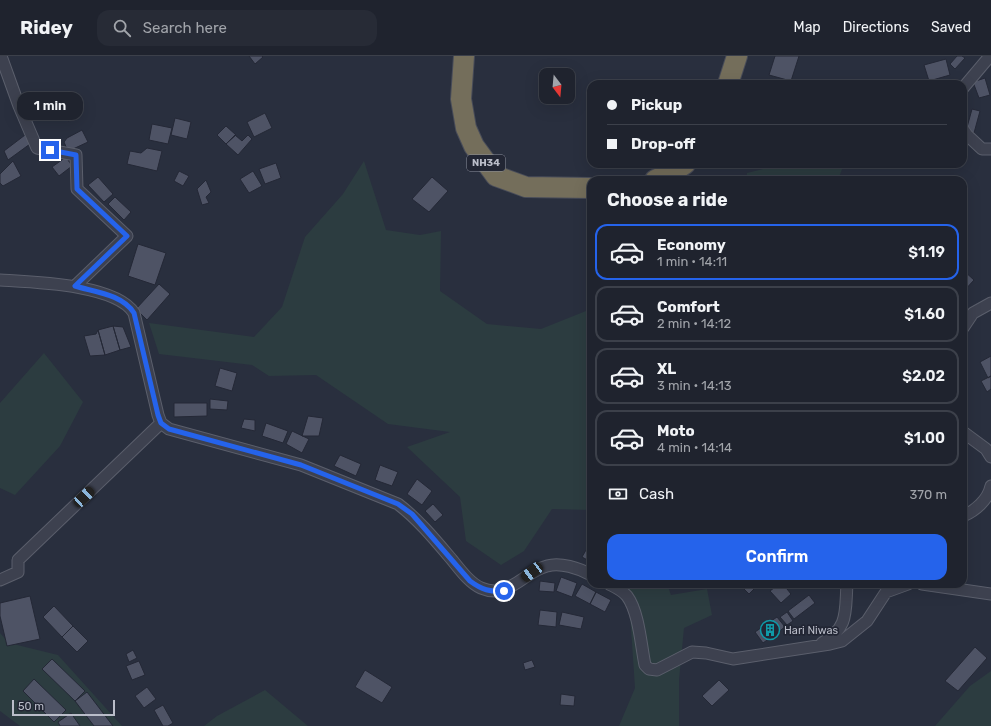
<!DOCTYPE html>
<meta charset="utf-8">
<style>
:root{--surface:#1f232e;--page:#272b36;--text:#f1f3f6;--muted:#a1a4aa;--line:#3c404a;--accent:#2563eb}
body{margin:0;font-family:Rubik,sans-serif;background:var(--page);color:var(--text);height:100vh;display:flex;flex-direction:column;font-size:15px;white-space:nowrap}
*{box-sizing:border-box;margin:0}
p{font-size:13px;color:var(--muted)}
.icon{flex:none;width:22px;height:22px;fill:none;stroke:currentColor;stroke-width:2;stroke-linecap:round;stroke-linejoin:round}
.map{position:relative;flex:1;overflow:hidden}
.side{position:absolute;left:587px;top:120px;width:380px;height:412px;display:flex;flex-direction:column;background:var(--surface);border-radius:12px;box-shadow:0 4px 16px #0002,0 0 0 1px var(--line)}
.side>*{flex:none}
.hud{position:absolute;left:587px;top:24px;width:380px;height:88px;border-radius:12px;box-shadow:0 4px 16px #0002,0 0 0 1px var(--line);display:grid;align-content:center;height:88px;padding:0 20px;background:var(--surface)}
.needle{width:26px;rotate:164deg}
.buttons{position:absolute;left:539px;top:12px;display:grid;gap:8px}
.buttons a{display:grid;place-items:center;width:36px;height:36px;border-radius:8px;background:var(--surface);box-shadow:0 4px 16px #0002,0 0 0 1px var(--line);font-size:20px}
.scale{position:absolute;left:12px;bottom:10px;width:103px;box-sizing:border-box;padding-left:4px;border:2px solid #babdc9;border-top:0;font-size:11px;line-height:14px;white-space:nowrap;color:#babdc9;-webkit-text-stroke:3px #222634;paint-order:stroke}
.end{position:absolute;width:18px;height:18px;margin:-9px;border:5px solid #2563eb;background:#fff;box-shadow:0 0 0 2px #fff}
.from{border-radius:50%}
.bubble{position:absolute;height:28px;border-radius:12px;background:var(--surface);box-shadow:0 4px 16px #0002,0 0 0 1px var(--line);font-size:13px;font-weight:600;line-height:28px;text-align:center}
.car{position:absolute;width:12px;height:24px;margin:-12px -6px;border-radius:5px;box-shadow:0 0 3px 1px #0007;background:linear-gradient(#222 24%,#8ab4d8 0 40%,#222 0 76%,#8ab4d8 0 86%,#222 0)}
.hud b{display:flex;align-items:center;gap:14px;height:38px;font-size:15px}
.hud b+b{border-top:1px solid var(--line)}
.hud i{width:10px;height:10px;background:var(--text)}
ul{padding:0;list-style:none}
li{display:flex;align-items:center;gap:12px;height:56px;margin:0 8px 6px;padding:0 12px;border:2px solid var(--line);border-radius:12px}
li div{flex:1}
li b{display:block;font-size:15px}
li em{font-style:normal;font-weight:600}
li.on{border-color:var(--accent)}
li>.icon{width:36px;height:36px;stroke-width:1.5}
h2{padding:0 20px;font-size:18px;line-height:48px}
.pay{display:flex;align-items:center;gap:10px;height:44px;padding:0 20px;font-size:15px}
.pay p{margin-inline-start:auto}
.cta{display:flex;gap:8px;margin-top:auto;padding:8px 20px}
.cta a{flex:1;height:46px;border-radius:12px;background:var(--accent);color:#fff;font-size:16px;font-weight:600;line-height:46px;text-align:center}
header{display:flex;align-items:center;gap:24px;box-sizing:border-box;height:56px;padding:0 20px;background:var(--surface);border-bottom:1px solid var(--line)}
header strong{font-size:19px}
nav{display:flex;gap:22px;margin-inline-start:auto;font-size:14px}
.search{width:280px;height:36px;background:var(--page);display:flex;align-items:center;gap:10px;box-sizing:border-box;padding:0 14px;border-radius:12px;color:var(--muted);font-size:15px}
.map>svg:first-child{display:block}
</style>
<header>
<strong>Ridey</strong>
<div class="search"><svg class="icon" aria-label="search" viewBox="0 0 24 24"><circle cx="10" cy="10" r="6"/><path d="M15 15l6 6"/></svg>Search here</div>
<nav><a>Map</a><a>Directions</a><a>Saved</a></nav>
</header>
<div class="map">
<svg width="991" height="670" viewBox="0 0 991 670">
<rect width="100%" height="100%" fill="#292f3e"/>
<path fill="#2c3c40" d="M 364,105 L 386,174 L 420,179 L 441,175 L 440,235 L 487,268 L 541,273 L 591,253 L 591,454 L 552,453 L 524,495 L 501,509 L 466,485 L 460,441 L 407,391 L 450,376 L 388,368 L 316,319 L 269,320 L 252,309 L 159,298 L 149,267 L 254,281 L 282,251 L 305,181 L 343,138 Z
M 784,108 L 844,108 L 838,124 L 746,124 L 747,117 Z
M 44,297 L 83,346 L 60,390 L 15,439 L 0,432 L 0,347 Z
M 628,528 L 667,528 L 671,539 L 707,533 L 712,559 L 684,572 L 679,624 L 679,670 L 619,670 L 635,632 Z
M 0,577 L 9,587 L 58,599 L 122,670 L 20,670 L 0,655 Z
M 991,615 L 991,670 L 935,670 L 970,630 Z
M 265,634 L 308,670 L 204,670 L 217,660 Z"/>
<path fill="#4e5365" stroke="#242836" d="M 249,0 L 262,0 L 263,1 L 255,8 Z
M 775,0 L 799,0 L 791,25 L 769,19 Z
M 957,0 L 962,0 L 965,2 L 955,13 L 950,8 Z
M 946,3 L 950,19 L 929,25 L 924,9 Z
M 985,22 L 990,39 L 979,42 L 973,26 Z
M 74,53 L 77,62 L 68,65 L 65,56 Z
M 972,53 L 980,55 L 974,77 L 966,75 Z
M 265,57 L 272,72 L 254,81 L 247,66 Z
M 175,62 L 191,66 L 187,83 L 171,79 Z
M 152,68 L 172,72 L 168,88 L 149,84 Z
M 226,70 L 236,79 L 226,88 L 217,79 Z
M 82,74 L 88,86 L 73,93 L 67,93 L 64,86 L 67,82 Z
M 25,79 L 30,88 L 8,104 L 4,95 Z
M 235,79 L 242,85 L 248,79 L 252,83 L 238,99 L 226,88 Z
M 147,92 L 162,95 L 157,115 L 127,108 L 130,95 L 141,97 Z
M 66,101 L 72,110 L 59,120 L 52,111 Z
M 13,105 L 21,120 L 3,130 L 0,127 L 0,118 Z
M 276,107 L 281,122 L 265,128 L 259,113 Z
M 179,115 L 189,120 L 183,130 L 174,125 Z
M 253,115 L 262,130 L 249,137 L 240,123 Z
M 98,121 L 113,138 L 104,146 L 88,129 Z
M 432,121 L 448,135 L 429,156 L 412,143 Z
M 206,124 L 211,136 L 206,141 L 209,147 L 202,149 L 197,133 Z
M 115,141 L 131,156 L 124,164 L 108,148 Z
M 138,188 L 166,197 L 155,229 L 128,220 Z
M 963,214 L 974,224 L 963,236 Z
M 159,228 L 170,238 L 147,264 L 136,253 Z
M 113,270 L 120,294 L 105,299 L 98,274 Z
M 113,270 L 123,271 L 131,291 L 120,294 Z
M 98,274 L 105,299 L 90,300 L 84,280 L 96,278 Z
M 991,300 L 991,320 L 988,322 L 980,306 Z
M 220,312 L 237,317 L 232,335 L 215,330 Z
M 991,320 L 991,333 L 987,336 L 981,325 Z
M 210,343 L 228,345 L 227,354 L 210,353 Z
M 174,347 L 207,347 L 207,360 L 174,361 Z
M 308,360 L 323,362 L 319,380 L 302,380 Z
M 244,363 L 255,364 L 255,375 L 241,372 Z
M 266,367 L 288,375 L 283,387 L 262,380 Z
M 292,375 L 309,383 L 302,397 L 286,388 Z
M 340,399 L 361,408 L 356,420 L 334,410 Z
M 380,409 L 398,416 L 392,430 L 375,424 Z
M 417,423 L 432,435 L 422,449 L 407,438 Z
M 433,448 L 443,459 L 435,466 L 425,455 Z
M 586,494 L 591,496 L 591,506 L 582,501 Z
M 561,521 L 577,527 L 572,541 L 556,535 Z
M 540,525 L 555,527 L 554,536 L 539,535 Z
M 582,528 L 596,536 L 590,548 L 575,540 Z
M 739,528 L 759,528 L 749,538 Z
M 779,528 L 783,528 L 791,538 L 781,547 L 770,535 Z
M 596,536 L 611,544 L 605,556 L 590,548 Z
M 809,539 L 815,547 L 794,563 L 788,555 Z
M 30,540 L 40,583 L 7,590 L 0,560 L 0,547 Z
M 54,550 L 73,570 L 62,581 L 43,561 Z
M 540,554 L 557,556 L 556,571 L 538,569 Z
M 562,556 L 584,561 L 581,573 L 559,569 Z
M 787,556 L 793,565 L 787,569 L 780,561 Z
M 777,561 L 785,571 L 763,587 L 755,576 Z
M 73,570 L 88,585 L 77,596 L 62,581 Z
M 975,591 L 987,602 L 958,635 L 945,625 Z
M 133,594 L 137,602 L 129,606 L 126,598 Z
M 52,603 L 85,635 L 75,645 L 42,613 Z
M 532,604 L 535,611 L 525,614 L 523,607 Z
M 139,605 L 145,619 L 132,624 L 126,610 Z
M 365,614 L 392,631 L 382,647 L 355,631 Z
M 34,623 L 66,654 L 54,666 L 23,635 Z
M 719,624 L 729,634 L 712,650 L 702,640 Z
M 147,631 L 156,643 L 144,652 L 135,640 Z
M 87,636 L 113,670 L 94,670 L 75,645 Z
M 561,638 L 575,640 L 574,650 L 560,649 Z
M 163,649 L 173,667 L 168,670 L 163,670 L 154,654 Z
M 71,657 L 80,670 L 60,670 L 58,666 Z"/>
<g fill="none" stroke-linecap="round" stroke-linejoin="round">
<defs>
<path id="street" d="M 1,0 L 19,50 L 37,92 L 76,99 L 77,133 L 127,180 L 75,230
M 963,32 L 990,0
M 963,73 L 967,79 L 982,93 L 991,93
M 0,224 C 32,226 116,228 134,257 L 158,359 L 161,367 L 169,373 L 301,409 L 398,448 C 419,464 436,485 453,505 C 461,515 470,527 481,532 C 509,544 523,516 547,510 C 560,506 579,512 591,519
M 963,272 L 973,257 L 991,247
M 963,376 L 986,393 L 991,401
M 963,460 C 975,455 988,444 991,430
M 0,524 L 18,516 L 18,504 L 161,367
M 609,528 C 615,531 622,534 627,540 C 639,556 641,590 645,609 L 649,613 L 657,614 L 692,596 L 706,597 L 733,603 L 830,588 L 842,585 L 867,565 L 886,536 L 908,528
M 922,528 L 991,538
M 822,587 C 849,572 845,556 847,528"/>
<path id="highway" d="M 464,0 L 461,43 L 466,72 L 474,90 L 496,120 L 526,131 L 591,132
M 728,28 L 737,0
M 655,124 L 676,114 L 685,108"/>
</defs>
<use href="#street" stroke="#5b5f6c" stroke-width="13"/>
<use href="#highway" stroke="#484c59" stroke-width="22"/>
<use href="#street" stroke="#3d414f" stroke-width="11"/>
<use href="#highway" stroke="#746e5b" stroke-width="20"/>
</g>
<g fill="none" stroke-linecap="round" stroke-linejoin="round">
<path stroke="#2563eb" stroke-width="5" d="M 50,94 L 76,99 L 77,133 L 127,180 L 75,230 C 94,236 122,238 134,257 L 158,359 L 161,367 L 169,373 L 301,409 L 398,448 L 412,458 L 470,525 C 482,534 490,536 504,535"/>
</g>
<defs>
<symbol id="building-ring" viewBox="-11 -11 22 22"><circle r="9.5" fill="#222634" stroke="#0f9aa8" stroke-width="1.5"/><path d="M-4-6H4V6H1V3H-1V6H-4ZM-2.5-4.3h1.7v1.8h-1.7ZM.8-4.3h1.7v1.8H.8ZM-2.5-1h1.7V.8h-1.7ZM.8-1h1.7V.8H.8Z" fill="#0f9aa8"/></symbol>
</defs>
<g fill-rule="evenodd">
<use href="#building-ring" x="759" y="563" width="22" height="22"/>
</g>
<g text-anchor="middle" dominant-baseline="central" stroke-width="3.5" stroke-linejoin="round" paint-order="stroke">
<rect fill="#222634" stroke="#8c909c" stroke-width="1" x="467" y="99" width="38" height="16" rx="3"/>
<g font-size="10" font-weight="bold" fill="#babdc9">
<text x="486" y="107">NH34</text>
</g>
<g font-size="11" fill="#babdc9" stroke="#222634" text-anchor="start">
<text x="784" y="574">Hari Niwas</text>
</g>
</g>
</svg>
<div class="buttons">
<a><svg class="needle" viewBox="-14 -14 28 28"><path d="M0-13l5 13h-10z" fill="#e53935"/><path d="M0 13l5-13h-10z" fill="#a1a4aa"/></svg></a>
</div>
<div class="scale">50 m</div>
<i class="end from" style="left:504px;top:535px"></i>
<i class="end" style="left:50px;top:94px"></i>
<div class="bubble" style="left:17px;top:36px;width:66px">1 min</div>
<i class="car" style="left:84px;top:441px;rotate:47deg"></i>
<i class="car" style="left:532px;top:516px;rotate:233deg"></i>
<div class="hud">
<b><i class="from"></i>Pickup</b>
<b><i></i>Drop-off</b>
</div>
<section class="side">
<h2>Choose a ride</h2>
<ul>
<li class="on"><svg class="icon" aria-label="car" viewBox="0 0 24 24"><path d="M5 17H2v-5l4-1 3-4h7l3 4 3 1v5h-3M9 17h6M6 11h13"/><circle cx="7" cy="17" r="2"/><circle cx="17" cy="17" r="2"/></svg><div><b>Economy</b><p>1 min · 14:11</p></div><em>$1.19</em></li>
<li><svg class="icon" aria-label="car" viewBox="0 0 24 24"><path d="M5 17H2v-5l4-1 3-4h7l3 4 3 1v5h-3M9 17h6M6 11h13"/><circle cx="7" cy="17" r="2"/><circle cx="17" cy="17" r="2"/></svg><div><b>Comfort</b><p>2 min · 14:12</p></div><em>$1.60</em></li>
<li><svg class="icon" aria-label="car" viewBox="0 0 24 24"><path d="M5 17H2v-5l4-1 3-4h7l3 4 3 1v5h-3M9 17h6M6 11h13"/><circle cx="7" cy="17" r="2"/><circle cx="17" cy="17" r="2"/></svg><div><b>XL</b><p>3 min · 14:13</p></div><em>$2.02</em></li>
<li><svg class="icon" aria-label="car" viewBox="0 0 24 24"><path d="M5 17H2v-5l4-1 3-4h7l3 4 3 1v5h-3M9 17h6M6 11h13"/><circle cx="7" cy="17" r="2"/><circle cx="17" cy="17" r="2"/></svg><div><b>Moto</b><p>4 min · 14:14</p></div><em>$1.00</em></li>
</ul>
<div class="pay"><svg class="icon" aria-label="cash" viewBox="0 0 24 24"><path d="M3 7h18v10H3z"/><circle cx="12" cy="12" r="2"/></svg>Cash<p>370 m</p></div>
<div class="cta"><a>Confirm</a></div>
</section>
</div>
